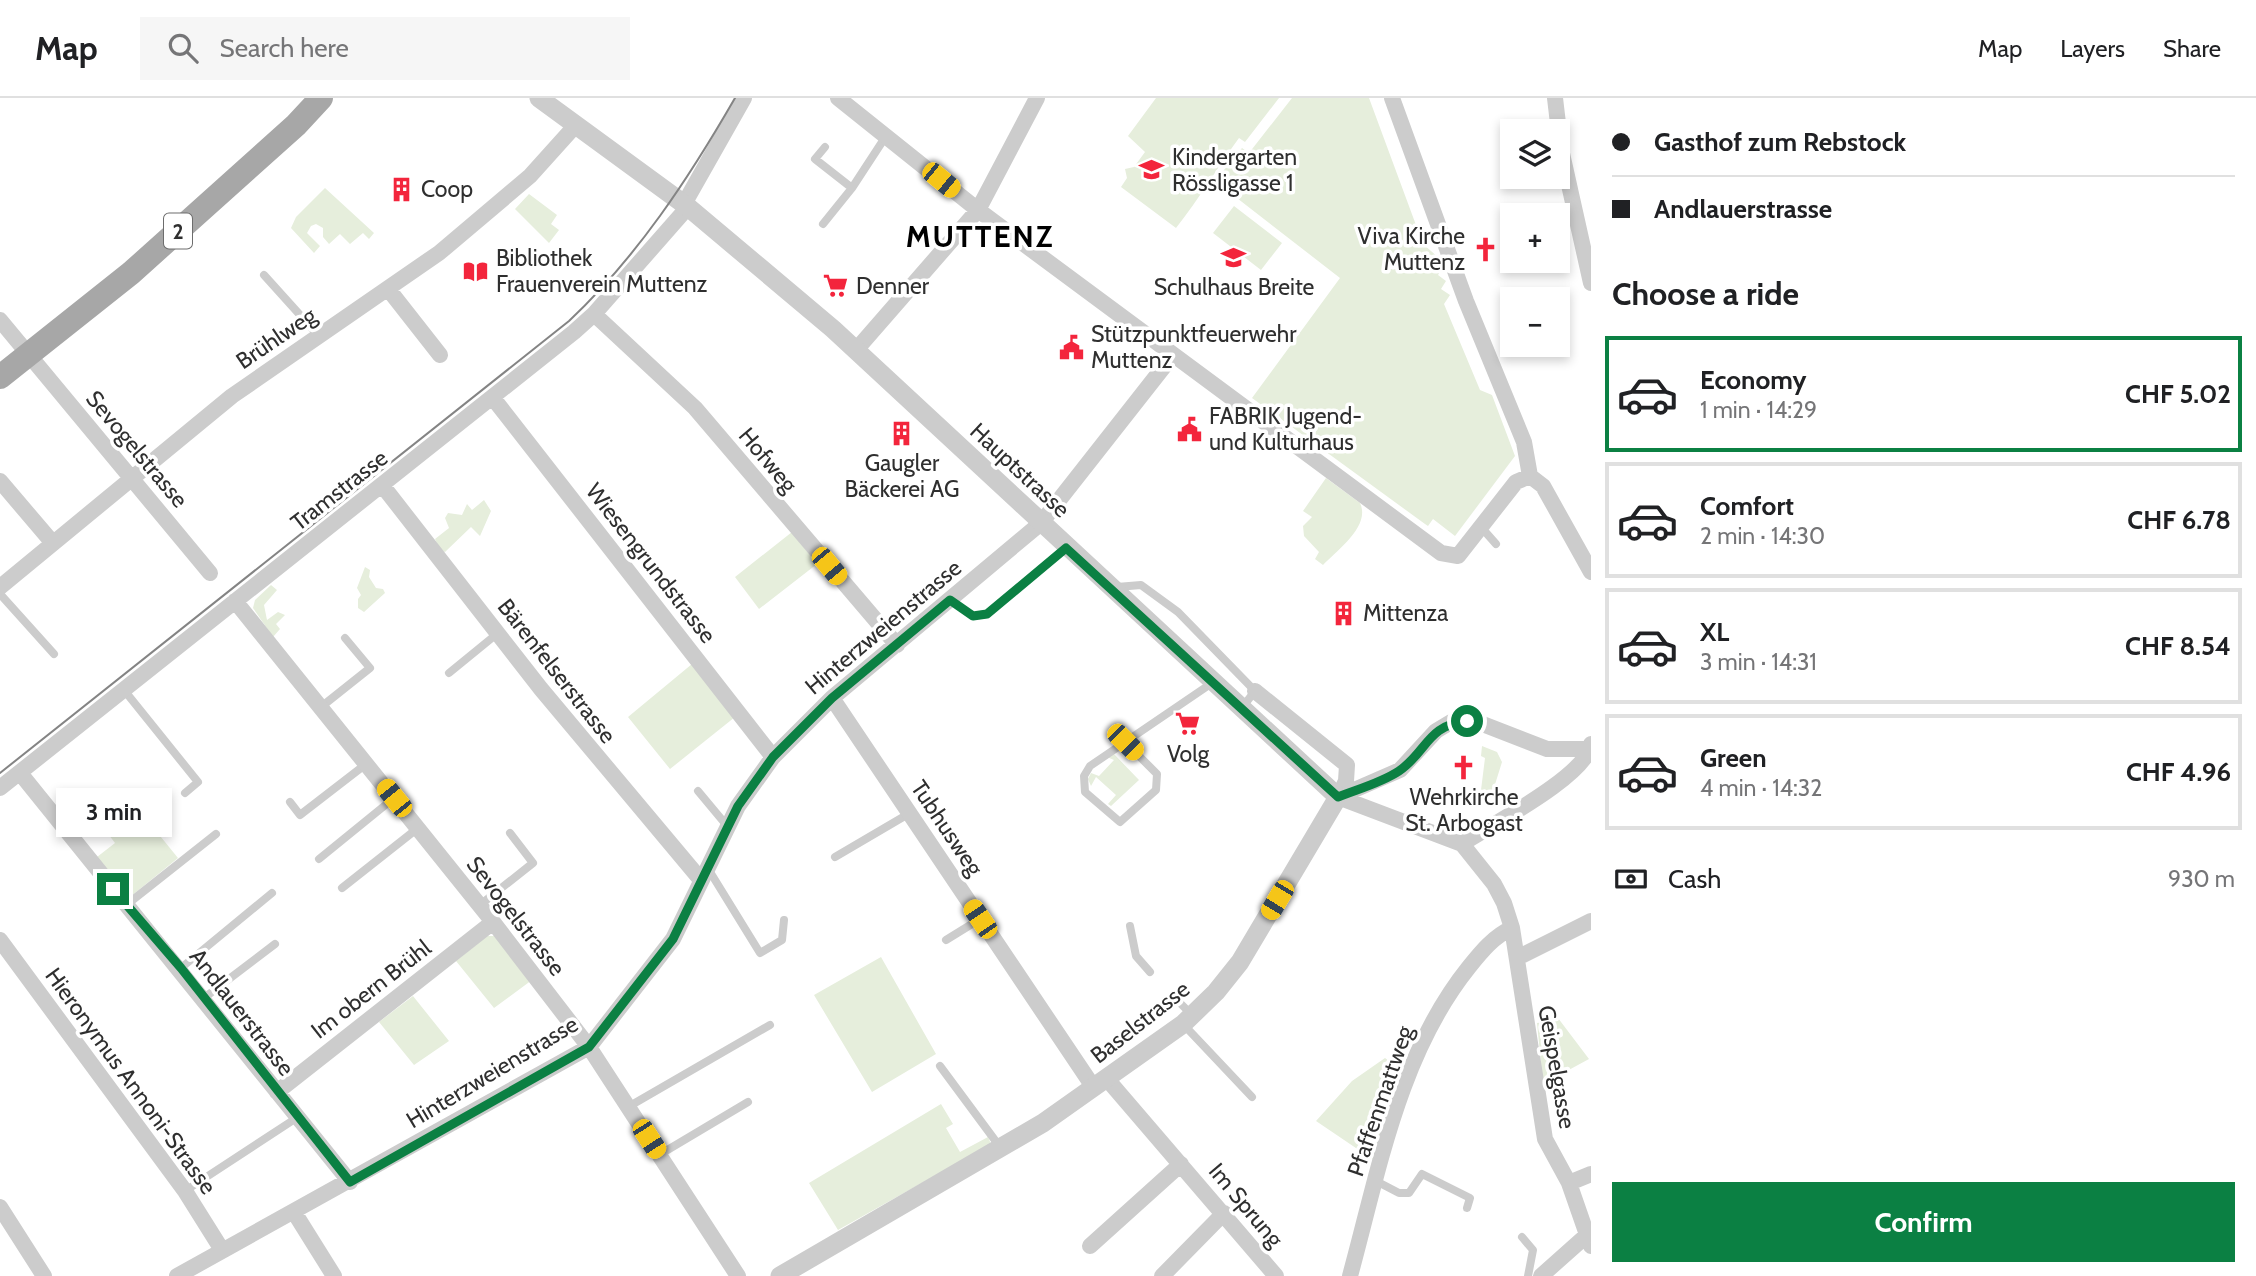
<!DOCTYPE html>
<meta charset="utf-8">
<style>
:root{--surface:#fff;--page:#f6f6f6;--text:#202124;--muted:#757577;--line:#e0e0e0;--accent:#0b8043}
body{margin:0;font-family:Cabin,sans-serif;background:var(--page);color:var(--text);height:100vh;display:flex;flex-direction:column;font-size:26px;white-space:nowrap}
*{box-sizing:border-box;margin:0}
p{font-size:23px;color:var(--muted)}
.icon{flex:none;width:38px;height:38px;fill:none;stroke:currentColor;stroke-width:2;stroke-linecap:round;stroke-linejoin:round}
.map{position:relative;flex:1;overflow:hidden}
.drawer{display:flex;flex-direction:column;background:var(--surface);width:665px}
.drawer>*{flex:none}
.hud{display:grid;align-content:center;height:154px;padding:0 21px;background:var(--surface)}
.fabs{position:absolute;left:1500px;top:21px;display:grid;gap:14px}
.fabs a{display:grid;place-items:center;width:70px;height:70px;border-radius:0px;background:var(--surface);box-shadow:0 4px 10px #0003;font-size:35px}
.end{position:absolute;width:32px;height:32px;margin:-16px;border:9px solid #0b8043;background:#fff;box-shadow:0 0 0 4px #fff}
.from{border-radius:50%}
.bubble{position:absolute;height:49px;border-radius:0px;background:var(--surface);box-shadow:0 4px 10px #0003;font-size:23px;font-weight:800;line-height:49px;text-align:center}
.car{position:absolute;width:21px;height:42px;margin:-21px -10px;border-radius:9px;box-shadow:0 0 5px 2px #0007;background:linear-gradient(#f5c518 24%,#345 0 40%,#f5c518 0 76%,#345 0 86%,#f5c518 0)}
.hud b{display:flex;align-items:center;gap:24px;height:66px;font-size:26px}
.hud b+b{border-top:2px solid var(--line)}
.hud i{width:18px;height:18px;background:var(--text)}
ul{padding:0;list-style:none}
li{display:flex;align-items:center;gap:21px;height:116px;margin:0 14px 10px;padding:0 7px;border:4px solid var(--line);border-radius:0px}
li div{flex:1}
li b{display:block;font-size:26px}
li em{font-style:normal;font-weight:800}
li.current{border-color:var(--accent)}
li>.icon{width:63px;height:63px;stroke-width:1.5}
h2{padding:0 21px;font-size:32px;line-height:84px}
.pay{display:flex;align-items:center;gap:18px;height:77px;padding:0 21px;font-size:26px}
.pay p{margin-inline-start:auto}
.button{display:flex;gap:14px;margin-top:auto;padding:14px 21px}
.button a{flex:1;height:80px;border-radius:0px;background:var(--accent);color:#fff;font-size:28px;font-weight:800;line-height:80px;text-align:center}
header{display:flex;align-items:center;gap:42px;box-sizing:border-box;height:98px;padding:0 35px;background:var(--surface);border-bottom:2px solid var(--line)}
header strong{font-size:33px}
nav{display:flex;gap:38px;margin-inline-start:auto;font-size:24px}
.search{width:490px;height:63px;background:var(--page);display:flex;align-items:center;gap:18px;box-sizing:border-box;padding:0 24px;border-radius:0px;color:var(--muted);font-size:26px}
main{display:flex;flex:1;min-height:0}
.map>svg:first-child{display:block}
</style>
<header>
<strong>Map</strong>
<div class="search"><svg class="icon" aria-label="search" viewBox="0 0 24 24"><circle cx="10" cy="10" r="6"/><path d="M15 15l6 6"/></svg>Search here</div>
<nav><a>Map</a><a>Layers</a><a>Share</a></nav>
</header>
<main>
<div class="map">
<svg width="1591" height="1178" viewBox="0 0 1591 1178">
<rect width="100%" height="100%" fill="#fff"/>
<path fill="#e6eedc" d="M 1156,0 L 1279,0 L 1245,44 L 1239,40 C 1217,70 1199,101 1176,130 L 1121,89 L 1127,80 L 1125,71 L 1134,69 L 1145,54 L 1128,38 Z
M 1292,0 L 1369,0 L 1423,146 L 1439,160 L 1436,165 L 1442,170 L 1438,177 L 1446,183 L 1441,191 L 1450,197 L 1444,206 L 1480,292 L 1492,297 L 1515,358 L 1455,438 L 1433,421 L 1428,428 L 1425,426 L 1252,300 L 1340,180 L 1215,83 L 1242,50 L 1249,55 Z
M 325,90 L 374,135 L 369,141 L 363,135 L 350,146 L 340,136 L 329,146 L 323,139 L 323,130 L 316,126 L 311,128 L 307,135 L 320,148 L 314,155 L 291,130 L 296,119 Z
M 529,96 L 557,117 L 551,126 L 559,132 L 549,145 L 515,111 Z
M 1234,108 L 1282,145 L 1261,172 L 1213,135 Z
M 1326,380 L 1360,405 C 1371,428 1337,452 1323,467 L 1315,461 L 1319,454 L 1304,438 L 1303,428 L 1312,419 L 1303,413 Z
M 484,402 L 491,413 L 480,438 L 471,429 L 445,454 L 440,452 L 435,441 L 449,430 L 445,420 L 448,415 L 462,417 L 467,406 L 472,412 Z
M 792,434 L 817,466 L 759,511 L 735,479 Z
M 365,469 L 370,472 L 369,479 L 376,490 L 383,491 L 385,495 L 364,514 L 358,510 L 358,501 L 361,497 L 357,490 Z
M 271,487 L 277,492 L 264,507 L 267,522 L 278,514 L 285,517 L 276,526 L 280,531 L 273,539 L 253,510 L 255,502 Z
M 692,566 L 735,619 L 670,671 L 628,619 Z
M 1482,648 L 1497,654 L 1502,664 L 1492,696 L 1479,708 L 1485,660 L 1481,658 Z
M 1114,656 L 1139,682 L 1111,708 L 1108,706 L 1116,697 L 1096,679 L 1091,688 L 1088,681 L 1091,675 L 1099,678 L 1114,662 L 1107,659 Z
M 139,712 L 178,760 L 130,799 L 97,759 L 115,745 L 109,737 Z
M 487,838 L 495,838 L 532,882 L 494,910 L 456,863 Z
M 881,859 L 936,956 L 872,994 L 814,897 Z
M 413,898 L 449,943 L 414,967 L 379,924 Z
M 1558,920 L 1589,961 L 1543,986 L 1537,925 Z
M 1385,960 L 1408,977 L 1381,1067 L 1316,1023 L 1352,983 Z
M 941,1006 L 953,1026 L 946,1030 L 960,1054 L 988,1039 L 991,1046 L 838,1132 L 809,1085 Z"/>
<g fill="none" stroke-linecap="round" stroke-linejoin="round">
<path stroke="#ccc" stroke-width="8" d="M 825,49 L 815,61 L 852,90
M 823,126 L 852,90 L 886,38
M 264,177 L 319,238
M 1481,429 L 1496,446
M 1117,489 L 1141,487 L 1178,514 L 1255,593 L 1241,611
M 0,496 L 54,556
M 950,502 L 973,518 L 987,516 L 1066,450
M 449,575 L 498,535
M 124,592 L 198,684 L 185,695
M 321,609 L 370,570 L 345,540
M 1125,644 L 1157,676 L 1156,692 L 1120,724 L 1085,694 L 1084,678 L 1090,668 L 1212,585
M 698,693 L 728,729
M 290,704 L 300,717 L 366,666
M 835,759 L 910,715
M 319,761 L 394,700
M 707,769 L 760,855 L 782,842 L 784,822
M 342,790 L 418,730
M 480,807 L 533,765 L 510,735
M 125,808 L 216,736
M 1130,828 L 1136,858 L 1150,874
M 946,842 L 980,821
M 181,870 L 272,795
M 204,900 L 275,846
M 1180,905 L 1192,917
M 1183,926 L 1252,999
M 940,968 L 1000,1049
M 628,1009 L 770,927
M 659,1057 L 748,1004
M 1376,1083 L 1399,1095 L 1409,1095 L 1422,1076 L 1470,1100 L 1467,1110
M 185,1093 L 298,1019
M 1522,1139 L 1533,1152 L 1528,1178"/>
<path stroke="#ccc" stroke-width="16" d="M 838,0 L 978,112 L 1441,455 L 1458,458 L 1516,384 L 1530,378
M 1392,0 L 1466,203 L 1524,344 L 1530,378 L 1543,388 L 1591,474
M 1555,0 L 1561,51 L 1591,185
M 684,106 L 744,0
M 389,192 L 440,257
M 594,216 L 695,310 L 897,547
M 0,222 L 210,475
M 856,252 L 978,112 L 1037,0
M 493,300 L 773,659
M 0,383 L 52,444
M 382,387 L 541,591 L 701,782
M 0,489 L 232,298 L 439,155 L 530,78 L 575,28
M 235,503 L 493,824 L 589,949 L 738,1178
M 1255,593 L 1347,667 L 1346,683 L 1338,699
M 832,600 L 1094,990
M 20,675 L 350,1084
M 0,690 L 574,234 L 594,216 L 688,109
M 1338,699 L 1462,746 L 1494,786 L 1504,805 L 1512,830 L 1545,1041 L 1569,1085 L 1591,1148
M 1338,699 L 1400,672 L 1436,633 L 1451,624 L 1480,625 L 1547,651 L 1591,651
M 1462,746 C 1489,728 1587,678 1591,646
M 0,842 L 185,1093 L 222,1152
M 1517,860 L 1591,823
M 1107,981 L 1276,1178
M 277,994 L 493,824
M 1569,1085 L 1591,1076
M 0,1109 L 44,1178
M 294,1114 L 334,1178
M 1090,1148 L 1181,1066
M 177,1178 L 589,949 L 673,841 L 738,708 L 773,659 L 832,600 L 1041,425 L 1173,257
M 1162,1178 L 1224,1115
M 1350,1178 C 1379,1072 1399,956 1469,869 C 1481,854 1494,838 1512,830
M 1541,1178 L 1587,1137"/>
<path stroke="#ccc" stroke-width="19" d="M 539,0 L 688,109 L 833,231 L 1338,699 L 1240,864 L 1216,894 L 1183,926 L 1043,1025 L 780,1178"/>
<path stroke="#a7a7a7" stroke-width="24" d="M 0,279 L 131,175 L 296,27 L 321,0"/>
<path stroke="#848484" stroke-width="2" d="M 0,675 L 569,223 C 637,159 689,80 735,0"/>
</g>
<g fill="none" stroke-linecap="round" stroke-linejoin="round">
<path stroke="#0b8043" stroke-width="9" d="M 113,791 L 181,870 L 350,1084 L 589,949 L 673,841 L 738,708 L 773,659 L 832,600 L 950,502 L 973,518 L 987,516 L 1066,450 L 1338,699 C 1358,691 1381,685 1399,673 C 1427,654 1427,627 1467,623"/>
</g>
<defs>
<symbol id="school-bare" viewBox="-9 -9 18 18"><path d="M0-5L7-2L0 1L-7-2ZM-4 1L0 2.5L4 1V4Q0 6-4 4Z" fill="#f3253c" stroke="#fff" stroke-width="2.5" paint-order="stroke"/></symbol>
<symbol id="building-bare" viewBox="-9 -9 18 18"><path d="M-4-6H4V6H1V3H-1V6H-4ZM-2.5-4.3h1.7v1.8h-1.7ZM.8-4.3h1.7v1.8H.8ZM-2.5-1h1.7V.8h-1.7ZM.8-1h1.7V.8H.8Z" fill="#f3253c" stroke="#fff" stroke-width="2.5" paint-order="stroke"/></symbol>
<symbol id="church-bare" viewBox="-9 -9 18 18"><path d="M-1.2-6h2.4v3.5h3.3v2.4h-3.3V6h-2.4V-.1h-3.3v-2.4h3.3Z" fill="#f3253c" stroke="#fff" stroke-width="2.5" paint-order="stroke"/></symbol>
<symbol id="library-bare" viewBox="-9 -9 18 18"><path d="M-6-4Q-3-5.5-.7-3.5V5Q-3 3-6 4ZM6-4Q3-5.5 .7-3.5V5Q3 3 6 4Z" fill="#f3253c" stroke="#fff" stroke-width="2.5" paint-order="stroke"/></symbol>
<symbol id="supermarket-bare" viewBox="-9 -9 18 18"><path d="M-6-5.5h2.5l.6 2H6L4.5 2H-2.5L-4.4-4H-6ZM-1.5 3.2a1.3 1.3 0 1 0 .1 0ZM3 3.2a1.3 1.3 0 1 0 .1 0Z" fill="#f3253c" stroke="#fff" stroke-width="2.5" paint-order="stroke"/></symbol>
<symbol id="civic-bare" viewBox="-9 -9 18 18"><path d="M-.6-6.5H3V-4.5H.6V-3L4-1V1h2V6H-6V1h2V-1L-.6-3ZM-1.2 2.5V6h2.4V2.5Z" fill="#f3253c" stroke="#fff" stroke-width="2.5" paint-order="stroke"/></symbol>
</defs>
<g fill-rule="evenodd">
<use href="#school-bare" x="1134" y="54" width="35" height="35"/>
<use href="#building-bare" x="384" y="74" width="35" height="35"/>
<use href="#church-bare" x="1468" y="134" width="35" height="35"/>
<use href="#school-bare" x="1216" y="142" width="35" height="35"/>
<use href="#library-bare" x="458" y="156" width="35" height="35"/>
<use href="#supermarket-bare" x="818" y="170" width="35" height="35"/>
<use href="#civic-bare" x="1054" y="232" width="35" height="35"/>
<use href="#civic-bare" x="1172" y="314" width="35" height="35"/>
<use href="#building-bare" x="884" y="318" width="35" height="35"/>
<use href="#building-bare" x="1326" y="498" width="35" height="35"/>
<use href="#supermarket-bare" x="1170" y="608" width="35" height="35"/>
<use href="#church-bare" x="1446" y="652" width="35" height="35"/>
</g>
<g text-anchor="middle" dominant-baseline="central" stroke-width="7" stroke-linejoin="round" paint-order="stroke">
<rect fill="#fff" stroke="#6d6d6d" stroke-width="2" x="164" y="115.5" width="28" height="35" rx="5"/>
<g font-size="21" font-weight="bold" fill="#2f2f2f">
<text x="178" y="133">2</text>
</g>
<g font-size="23" fill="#2f2f2f" stroke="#fff" text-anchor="start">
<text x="1172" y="59">Kindergarten<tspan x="1172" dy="26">Rössligasse 1</tspan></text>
<text x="421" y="91">Coop</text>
<text x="1465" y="138" text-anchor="end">Viva Kirche<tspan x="1465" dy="26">Muttenz</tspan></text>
<text x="496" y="160">Bibliothek<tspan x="496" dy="26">Frauenverein Muttenz</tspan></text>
<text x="856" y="188">Denner</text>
<text x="1234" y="189" text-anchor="middle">Schulhaus Breite</text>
<text x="1091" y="236">Stützpunktfeuerwehr<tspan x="1091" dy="26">Muttenz</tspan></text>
<text x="1209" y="318">FABRIK Jugend-<tspan x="1209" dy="26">und Kulturhaus</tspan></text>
<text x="902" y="365" text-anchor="middle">Gaugler<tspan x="902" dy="26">Bäckerei AG</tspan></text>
<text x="1363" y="515">Mittenza</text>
<text x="1188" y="656" text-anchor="middle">Volg</text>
<text x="1464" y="699" text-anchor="middle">Wehrkirche<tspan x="1464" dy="26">St. Arbogast</tspan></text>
</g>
<g font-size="23" fill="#2f2f2f" stroke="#fff">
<text transform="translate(276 240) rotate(-34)">Brühlweg</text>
<text transform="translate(137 351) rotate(50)">Sevogelstrasse</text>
<text transform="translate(768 362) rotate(50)">Hofweg</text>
<text transform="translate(1020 372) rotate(43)">Hauptstrasse</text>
<text transform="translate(339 392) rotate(-38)">Tramstrasse</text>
<text transform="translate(651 465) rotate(52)">Wiesengrundstrasse</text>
<text transform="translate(883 529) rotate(-40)">Hinterzweienstrasse</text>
<text transform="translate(557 573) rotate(52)">Bärenfelserstrasse</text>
<text transform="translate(947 730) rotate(56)">Tubhusweg</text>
<text transform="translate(516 818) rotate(52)">Sevogelstrasse</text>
<text transform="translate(371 891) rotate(-38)">Im obern Brühl</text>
<text transform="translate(242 914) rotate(52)">Andlauerstrasse</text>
<text transform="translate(1140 924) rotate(-38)">Baselstrasse</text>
<text transform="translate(1557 969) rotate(80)">Geispelgasse</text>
<text transform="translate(492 974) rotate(-31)">Hinterzweienstrasse</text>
<text transform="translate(131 983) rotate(54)">Hieronymus Annoni-Strasse</text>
<text transform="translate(1380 1003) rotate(-71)">Pfaffenmattweg</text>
<text transform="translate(1246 1107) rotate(50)">Im Sprung</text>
</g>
<g font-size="30" font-weight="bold" letter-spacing="2" fill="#000" stroke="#fff">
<text x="980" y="138">MUTTENZ</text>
</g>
</g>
</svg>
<div class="fabs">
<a><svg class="icon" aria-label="layers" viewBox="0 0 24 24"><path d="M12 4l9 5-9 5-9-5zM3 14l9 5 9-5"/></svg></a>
<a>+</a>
<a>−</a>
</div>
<i class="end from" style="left:1467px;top:623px"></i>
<i class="end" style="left:113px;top:791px"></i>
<div class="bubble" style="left:56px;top:690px;width:116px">3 min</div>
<i class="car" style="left:941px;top:82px;rotate:129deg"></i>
<i class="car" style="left:829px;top:468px;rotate:140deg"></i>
<i class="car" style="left:1125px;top:644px;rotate:135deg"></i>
<i class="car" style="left:394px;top:700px;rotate:321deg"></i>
<i class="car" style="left:1277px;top:802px;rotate:211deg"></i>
<i class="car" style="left:980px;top:821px;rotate:326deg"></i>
<i class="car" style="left:649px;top:1041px;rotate:147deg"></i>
</div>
<section class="drawer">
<div class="hud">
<b><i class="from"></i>Gasthof zum Rebstock</b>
<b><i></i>Andlauerstrasse</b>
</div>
<h2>Choose a ride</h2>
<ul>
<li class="current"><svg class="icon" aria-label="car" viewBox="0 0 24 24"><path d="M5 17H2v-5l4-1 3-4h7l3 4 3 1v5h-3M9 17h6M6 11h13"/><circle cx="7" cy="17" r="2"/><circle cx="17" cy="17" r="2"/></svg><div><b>Economy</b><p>1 min · 14:29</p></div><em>CHF 5.02</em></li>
<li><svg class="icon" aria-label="car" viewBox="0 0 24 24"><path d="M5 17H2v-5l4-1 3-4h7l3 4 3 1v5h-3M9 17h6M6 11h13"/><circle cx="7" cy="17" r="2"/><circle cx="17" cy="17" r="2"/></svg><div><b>Comfort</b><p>2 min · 14:30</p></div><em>CHF 6.78</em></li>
<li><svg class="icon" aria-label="car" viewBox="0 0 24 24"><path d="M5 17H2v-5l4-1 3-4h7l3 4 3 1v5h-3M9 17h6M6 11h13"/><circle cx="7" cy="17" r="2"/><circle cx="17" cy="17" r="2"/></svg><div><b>XL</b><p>3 min · 14:31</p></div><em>CHF 8.54</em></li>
<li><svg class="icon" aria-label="car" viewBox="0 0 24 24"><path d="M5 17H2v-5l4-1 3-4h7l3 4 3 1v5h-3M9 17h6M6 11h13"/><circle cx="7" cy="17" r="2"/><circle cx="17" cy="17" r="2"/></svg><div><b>Green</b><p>4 min · 14:32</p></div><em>CHF 4.96</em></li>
</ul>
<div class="pay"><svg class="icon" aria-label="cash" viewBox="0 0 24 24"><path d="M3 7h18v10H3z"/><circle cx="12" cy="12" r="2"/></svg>Cash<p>930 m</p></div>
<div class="button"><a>Confirm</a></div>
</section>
</main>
